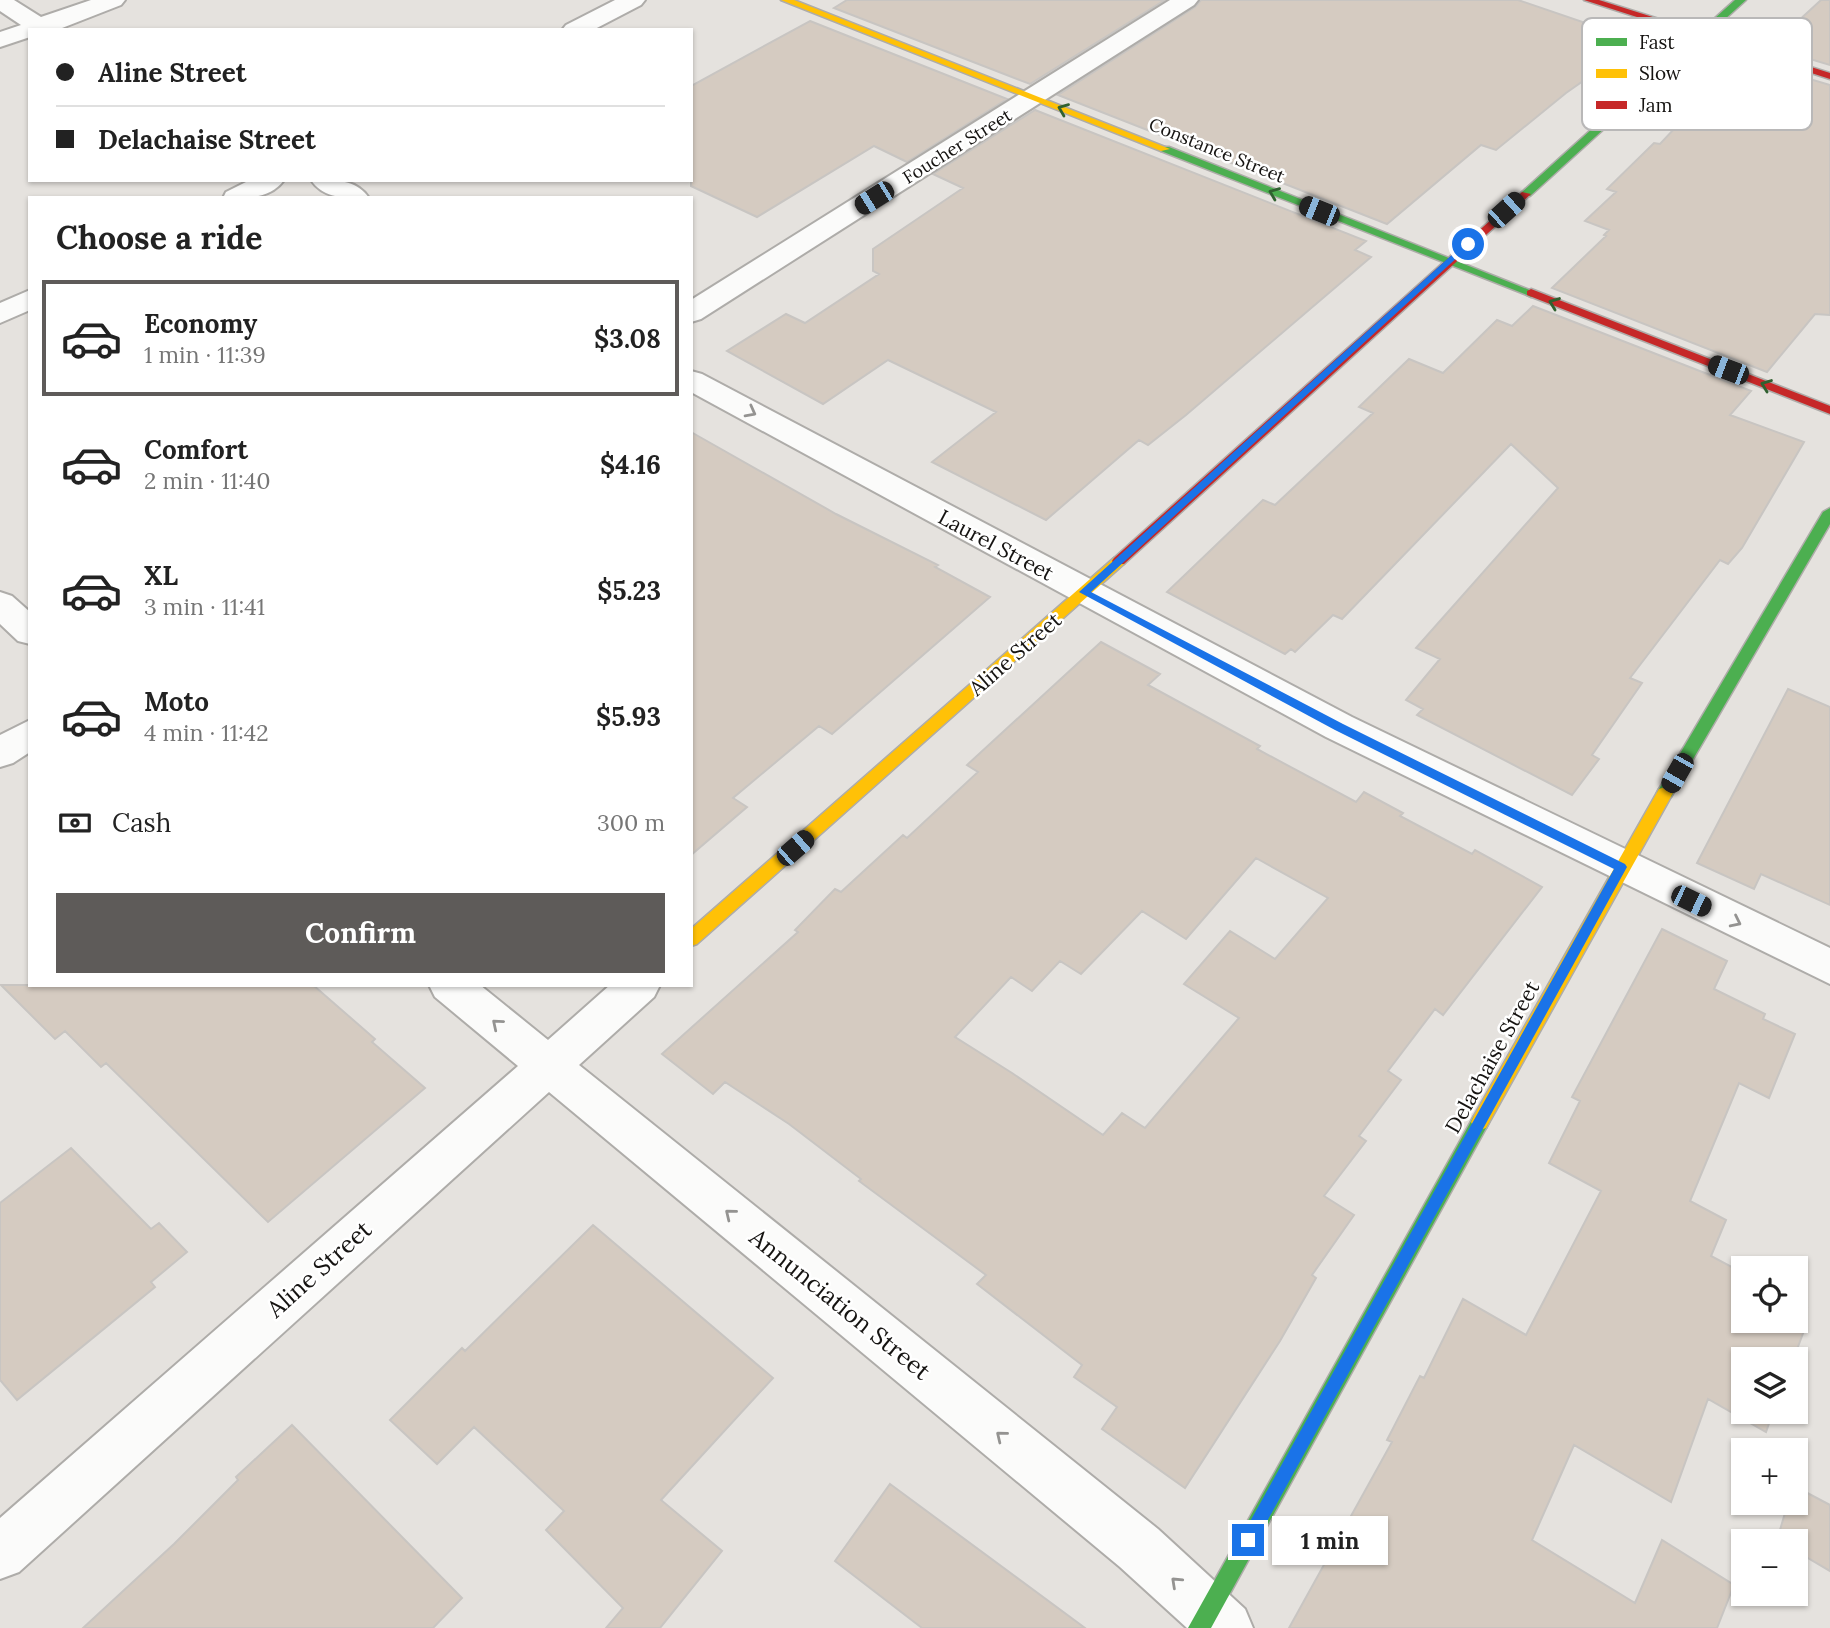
<!DOCTYPE html>
<meta charset="utf-8">
<style>
:root{--surface:#fff;--page:#f2f2f2;--text:#222;--muted:#767676;--line:#e0e0e0;--accent:#5e5b59}
body{margin:0;font-family:Lora,serif;background:var(--page);color:var(--text);height:100vh;display:flex;flex-direction:column;font-size:26px;white-space:nowrap}
*{box-sizing:border-box;margin:0}
p{font-size:23px;color:var(--muted)}
.icon{flex:none;width:38px;height:38px;fill:none;stroke:currentColor;stroke-width:2;stroke-linecap:round;stroke-linejoin:round}
.map{position:relative;flex:1;overflow:hidden}
.drawer{position:absolute;left:28px;top:196px;width:665px;height:791px;display:flex;flex-direction:column;background:var(--surface);border-radius:0px;box-shadow:0 2px 5px #0004}
.drawer>*{flex:none}
.top-card{position:absolute;left:28px;top:28px;width:665px;height:154px;border-radius:0px;box-shadow:0 2px 5px #0004;display:grid;align-content:center;height:154px;padding:0 28px;background:var(--surface)}
.controls{position:absolute;left:1731px;top:1256px;display:grid;gap:14px}
.controls a{display:grid;place-items:center;width:77px;height:77px;border-radius:0px;background:var(--surface);box-shadow:0 2px 5px #0004;font-size:35px}
.end{position:absolute;width:32px;height:32px;margin:-16px;border:9px solid #1a73e8;background:#fff;box-shadow:0 0 0 4px #fff}
.from{border-radius:50%}
.bubble{position:absolute;height:49px;border-radius:0px;background:var(--surface);box-shadow:0 2px 5px #0004;font-size:23px;font-weight:700;line-height:49px;text-align:center}
.car{position:absolute;width:21px;height:42px;margin:-21px -10px;border-radius:9px;box-shadow:0 0 5px 2px #0007;background:linear-gradient(#222 24%,#8ab4d8 0 40%,#222 0 76%,#8ab4d8 0 86%,#222 0)}
.top-card b{display:flex;align-items:center;gap:24px;height:66px;font-size:26px}
.top-card b+b{border-top:2px solid var(--line)}
.top-card i{width:18px;height:18px;background:var(--text)}
ul{padding:0;list-style:none}
li{display:flex;align-items:center;gap:21px;height:116px;margin:0 14px 10px;padding:0 14px;border:4px solid transparent;border-radius:0px}
li div{flex:1}
li b{display:block;font-size:26px}
li em{font-style:normal;font-weight:700}
li.active{border-color:var(--accent)}
li>.icon{width:63px;height:63px;stroke-width:1.5}
h2{padding:0 28px;font-size:32px;line-height:84px}
.pay{display:flex;align-items:center;gap:18px;height:77px;padding:0 28px;font-size:26px}
.pay p{margin-inline-start:auto}
.cta{display:flex;gap:14px;margin-top:auto;padding:14px 28px}
.cta a{flex:1;height:80px;border-radius:0px;background:var(--accent);color:#fff;font-size:28px;font-weight:700;line-height:80px;text-align:center}
.map>svg:first-child{display:block}
</style>
<div class="map">
<svg width="1830" height="1628" viewBox="0 0 1830 1628">
<rect width="100%" height="100%" fill="#e5e2de"/>
<path fill="#d5cbc1" stroke="#c8c5c2" stroke-width="2" fill-rule="evenodd" d="M 847,0 L 1165,0 L 1030,84 L 834,8 Z
M 1201,0 L 1518,0 L 1635,40 L 1588,80 L 1586,79 L 1566,93 L 1496,150 L 1481,145 L 1387,224 L 1058,95 L 1195,7 Z
M 1821,0 L 1830,0 L 1830,65 L 1770,47 Z
M 810,21 L 1007,99 L 907,162 L 874,146 L 757,217 L 691,186 L 691,86 Z
M 1753,62 L 1830,85 L 1830,315 L 1815,314 L 1767,372 L 1552,288 L 1606,236 L 1604,235 L 1609,230 L 1585,221 L 1616,192 L 1607,189 L 1654,143 L 1660,144 L 1709,92 L 1716,94 L 1735,73 L 1740,74 Z
M 1035,110 L 1366,241 L 1355,250 L 1371,257 L 1186,415 L 1148,445 L 1139,440 L 1046,520 L 932,462 L 996,412 L 888,360 L 823,404 L 727,351 L 786,314 L 805,323 L 879,274 L 873,271 L 873,249 L 963,188 L 933,174 Z
M 1533,306 L 1751,391 L 1730,415 L 1804,442 L 1742,548 L 1728,564 L 1720,560 L 1630,678 L 1642,683 L 1592,755 L 1599,759 L 1572,795 L 1417,715 L 1423,709 L 1406,700 L 1440,659 L 1416,648 L 1558,488 L 1511,444 L 1342,619 L 1333,615 L 1295,652 L 1291,649 L 1285,654 L 1167,592 L 1263,500 L 1275,505 L 1373,413 L 1359,407 L 1409,359 L 1443,373 L 1497,320 L 1512,326 Z
M 691,432 L 836,514 L 938,565 L 935,567 L 990,597 L 832,734 L 819,726 L 733,798 L 747,807 L 691,855 Z
M 1101,642 L 1160,674 L 1148,685 L 1260,746 L 1257,749 L 1356,802 L 1364,792 L 1403,813 L 1400,816 L 1472,854 L 1475,850 L 1542,887 L 1443,1015 L 1435,1009 L 1388,1071 L 1401,1080 L 1359,1136 L 1366,1141 L 1324,1196 L 1354,1215 L 1312,1275 L 1316,1278 L 1280,1341 L 1185,1488 L 1102,1429 L 1117,1407 L 1074,1377 L 1082,1365 L 977,1284 L 986,1275 L 859,1181 L 861,1179 L 789,1124 L 725,1082 L 713,1094 L 662,1054 L 798,932 L 795,930 L 835,889 L 841,892 L 903,835 L 907,838 L 978,772 L 967,765 ZM 1256,858 L 1328,898 L 1275,959 L 1230,931 L 1184,984 L 1239,1018 L 1145,1128 L 1122,1113 L 1103,1135 L 1012,1073 L 955,1037 L 1011,977 L 1032,991 L 1060,961 L 1081,974 L 1142,911 L 1186,939 Z
M 1788,689 L 1830,707 L 1830,905 L 1761,874 L 1754,889 L 1697,863 Z
M 1662,929 L 1727,961 L 1714,989 L 1765,1014 L 1763,1019 L 1795,1034 L 1769,1098 L 1739,1083 L 1690,1201 L 1726,1220 L 1711,1256 L 1743,1273 L 1743,1321 L 1796,1321 L 1796,1301 L 1807,1308 L 1801,1326 L 1805,1328 L 1793,1360 L 1743,1360 L 1743,1412 L 1773,1412 L 1766,1432 L 1708,1399 L 1671,1502 L 1574,1445 L 1532,1540 L 1635,1603 L 1662,1540 L 1734,1585 L 1717,1628 L 1289,1628 L 1392,1442 L 1387,1440 L 1420,1376 L 1424,1378 L 1463,1299 L 1526,1335 L 1601,1191 L 1549,1163 L 1580,1101 L 1572,1097 Z
M 1,985 L 313,985 L 375,1039 L 372,1042 L 425,1088 L 268,1222 L 106,1063 L 101,1067 L 65,1031 L 55,1039 Z
M 71,1148 L 151,1229 L 159,1223 L 187,1252 L 151,1282 L 155,1287 L 17,1400 L 0,1380 L 0,1203 Z
M 593,1225 L 773,1378 L 661,1500 L 722,1551 L 660,1628 L 606,1628 L 623,1608 L 546,1530 L 564,1511 L 474,1427 L 437,1464 L 390,1420 L 462,1348 L 465,1351 Z
M 292,1425 L 462,1598 L 433,1628 L 83,1628 L 174,1544 L 238,1480 L 236,1477 Z
M 890,1484 L 1085,1628 L 922,1628 L 835,1561 Z
M 1796,1487 L 1830,1505 L 1830,1571 L 1796,1551 L 1796,1542 L 1777,1540 L 1788,1503 L 1796,1503 Z"/>
<g fill="none" stroke-linecap="round" stroke-linejoin="round">
<defs>
<path id="street" d="M 0,0 L 14,0 L 41,17 L 91,0 L 125,0 L 121,5 L 57,30 L 30,30 L 30,37 L 0,47 L 0,32 L 21,25 L 0,11 Z
M 615,0 L 645,0 L 641,5 L 593,30 L 562,30 L 566,25 Z
M 1170,0 L 1198,0 L 1194,5 L 701,319 L 691,322 L 691,300 Z
M 250,180 L 284,180 C 270,200 244,198 223,198 L 226,192 Z
M 311,180 C 332,180 356,178 369,198 C 348,198 324,200 311,180 Z
M 30,290 L 30,310 L 0,323 L 0,303 Z
M 691,371 L 702,374 L 1352,717 L 1830,948 L 1830,984 L 1326,737 L 691,392 Z
M 0,592 L 12,596 L 30,612 L 30,644 L 18,641 L 0,624 Z
M 30,720 L 30,752 L 13,763 L 0,767 L 0,735 Z
M 429,985 L 480,985 L 548,1040 L 610,985 L 660,985 L 654,997 L 579,1065 L 1158,1529 L 1245,1609 L 1253,1628 L 1187,1628 L 1120,1567 L 549,1092 L 19,1572 L 0,1579 L 0,1518 L 518,1066 L 435,997 Z"/>
<path id="fast" d="M 1735,0 L 1746,0 L 1530,196 L 1522,196 L 1522,192 Z
M 1161,147 L 1169,147 L 1537,293 L 1531,297 L 1527,295 L 1161,151 Z
M 1830,508 L 1830,524 L 1671,797 L 1659,797 L 1657,793 L 1659,789 L 1823,512 Z
M 1480,1114 L 1486,1116 L 1489,1122 L 1486,1128 L 1211,1628 L 1188,1628 L 1474,1116 Z"/>
<path id="slow" d="M 781,0 L 794,0 L 1170,149 L 1161,151 Z
M 1119,556 L 1126,561 L 1124,564 L 697,944 L 691,946 L 691,929 L 1114,558 Z
M 1665,787 L 1673,793 L 1486,1128 L 1480,1130 L 1474,1128 L 1471,1122 L 1474,1116 L 1659,789 Z"/>
<path id="jam" d="M 1584,0 L 1599,0 L 1830,73 L 1830,79 Z
M 1522,192 L 1531,194 L 1124,564 L 1114,564 L 1112,561 L 1114,558 Z
M 1531,289 L 1830,406 L 1830,414 L 1527,295 L 1527,291 Z"/>
</defs>
<use href="#street" stroke="#aeaca9" stroke-width="4"/>
<use href="#fast" stroke="#aeaca9" stroke-width="3"/>
<use href="#slow" stroke="#aeaca9" stroke-width="3"/>
<use href="#jam" stroke="#aeaca9" stroke-width="3"/>
<use href="#street" fill="#fbfbfa" fill-rule="evenodd"/>
<use href="#fast" fill="#4caf50" fill-rule="evenodd"/>
<use href="#slow" fill="#ffc107" fill-rule="evenodd"/>
<use href="#jam" fill="#c62828" fill-rule="evenodd"/>
</g>
<defs><path id="oneway-chevron" d="M-2-3.5L2.5 0L-2 3.5" fill="none" stroke-width="1.6" stroke-linecap="round" stroke-linejoin="round" transform="scale(1.75)"/></defs>
<g stroke="#306130">
<use href="#oneway-chevron" transform="translate(1063 109) rotate(-158)"/>
<use href="#oneway-chevron" transform="translate(1274 193) rotate(-158)"/>
<use href="#oneway-chevron" transform="translate(1554 303) rotate(-159)"/>
<use href="#oneway-chevron" transform="translate(1766 385) rotate(-159)"/>
</g>
<g stroke="#949391">
<use href="#oneway-chevron" transform="translate(751 412) rotate(28)"/>
<use href="#oneway-chevron" transform="translate(1736 922) rotate(26)"/>
<use href="#oneway-chevron" transform="translate(497 1024) rotate(-140)"/>
<use href="#oneway-chevron" transform="translate(730 1214) rotate(-141)"/>
<use href="#oneway-chevron" transform="translate(1001 1436) rotate(-141)"/>
<use href="#oneway-chevron" transform="translate(1176 1582) rotate(-137)"/>
</g>
<path fill="#1a73e8" d="M 1465,243 L 1472,244 L 1091,592 L 1343,724 L 1625,864 L 1627,867 L 1254,1545 L 1248,1547 L 1243,1545 L 1240,1540 L 1243,1534 L 1614,869 L 1335,730 L 1079,592 Z"/>
<g text-anchor="middle" dominant-baseline="central" stroke-width="5" stroke-linejoin="round" paint-order="stroke">
<g font-size="18" fill="#151311" stroke="#fff">
<text transform="translate(957 146) rotate(-32)">Foucher Street</text>
<text transform="translate(1217 150) rotate(22)">Constance Street</text>
</g>
<g font-size="21" fill="#151311" stroke="#fff">
<text transform="translate(996 545) rotate(28)">Laurel Street</text>
<text transform="translate(1015 654) rotate(-41)">Aline Street</text>
<text transform="translate(1492 1057) rotate(-61)">Delachaise Street</text>
</g>
<g font-size="24" fill="#151311" stroke="#fff">
<text transform="translate(319 1269) rotate(-42)">Aline Street</text>
<text transform="translate(840 1304) rotate(39)">Annunciation Street</text>
</g>
</g>
<rect x="1582" y="18" width="230" height="112" rx="10" fill="#fff" stroke="#b9b8b8" stroke-width="2"/>
<rect x="1596" y="38" width="31" height="8" fill="#4caf50"/>
<rect x="1596" y="69" width="31" height="9" fill="#ffc107"/>
<rect x="1596" y="101" width="31" height="8" fill="#c62828"/>
<g font-size="19" fill="#151311">
<text x="1639" y="49">Fast</text>
<text x="1639" y="80">Slow</text>
<text x="1639" y="112">Jam</text>
</g>
</svg>
<div class="controls">
<a><svg class="icon" aria-label="locate" viewBox="0 0 24 24"><circle cx="12" cy="12" r="6"/><path d="M12 2v4M12 18v4M2 12h4M18 12h4"/></svg></a>
<a><svg class="icon" aria-label="layers" viewBox="0 0 24 24"><path d="M12 4l9 5-9 5-9-5zM3 14l9 5 9-5"/></svg></a>
<a>+</a>
<a>−</a>
</div>
<i class="end from" style="left:1468px;top:244px"></i>
<i class="end" style="left:1248px;top:1540px"></i>
<div class="bubble" style="left:1272px;top:1516px;width:116px">1 min</div>
<i class="car" style="left:874px;top:198px;rotate:238deg"></i>
<i class="car" style="left:1506px;top:210px;rotate:48deg"></i>
<i class="car" style="left:1319px;top:211px;rotate:292deg"></i>
<i class="car" style="left:1728px;top:370px;rotate:291deg"></i>
<i class="car" style="left:1677px;top:773px;rotate:210deg"></i>
<i class="car" style="left:795px;top:848px;rotate:49deg"></i>
<i class="car" style="left:1691px;top:901px;rotate:116deg"></i>
<div class="top-card">
<b><i class="from"></i>Aline Street</b>
<b><i></i>Delachaise Street</b>
</div>
<section class="drawer">
<h2>Choose a ride</h2>
<ul>
<li class="active"><svg class="icon" aria-label="car" viewBox="0 0 24 24"><path d="M5 17H2v-5l4-1 3-4h7l3 4 3 1v5h-3M9 17h6M6 11h13"/><circle cx="7" cy="17" r="2"/><circle cx="17" cy="17" r="2"/></svg><div><b>Economy</b><p>1 min · 11:39</p></div><em>$3.08</em></li>
<li><svg class="icon" aria-label="car" viewBox="0 0 24 24"><path d="M5 17H2v-5l4-1 3-4h7l3 4 3 1v5h-3M9 17h6M6 11h13"/><circle cx="7" cy="17" r="2"/><circle cx="17" cy="17" r="2"/></svg><div><b>Comfort</b><p>2 min · 11:40</p></div><em>$4.16</em></li>
<li><svg class="icon" aria-label="car" viewBox="0 0 24 24"><path d="M5 17H2v-5l4-1 3-4h7l3 4 3 1v5h-3M9 17h6M6 11h13"/><circle cx="7" cy="17" r="2"/><circle cx="17" cy="17" r="2"/></svg><div><b>XL</b><p>3 min · 11:41</p></div><em>$5.23</em></li>
<li><svg class="icon" aria-label="car" viewBox="0 0 24 24"><path d="M5 17H2v-5l4-1 3-4h7l3 4 3 1v5h-3M9 17h6M6 11h13"/><circle cx="7" cy="17" r="2"/><circle cx="17" cy="17" r="2"/></svg><div><b>Moto</b><p>4 min · 11:42</p></div><em>$5.93</em></li>
</ul>
<div class="pay"><svg class="icon" aria-label="cash" viewBox="0 0 24 24"><path d="M3 7h18v10H3z"/><circle cx="12" cy="12" r="2"/></svg>Cash<p>300 m</p></div>
<div class="cta"><a>Confirm</a></div>
</section>
</div>
